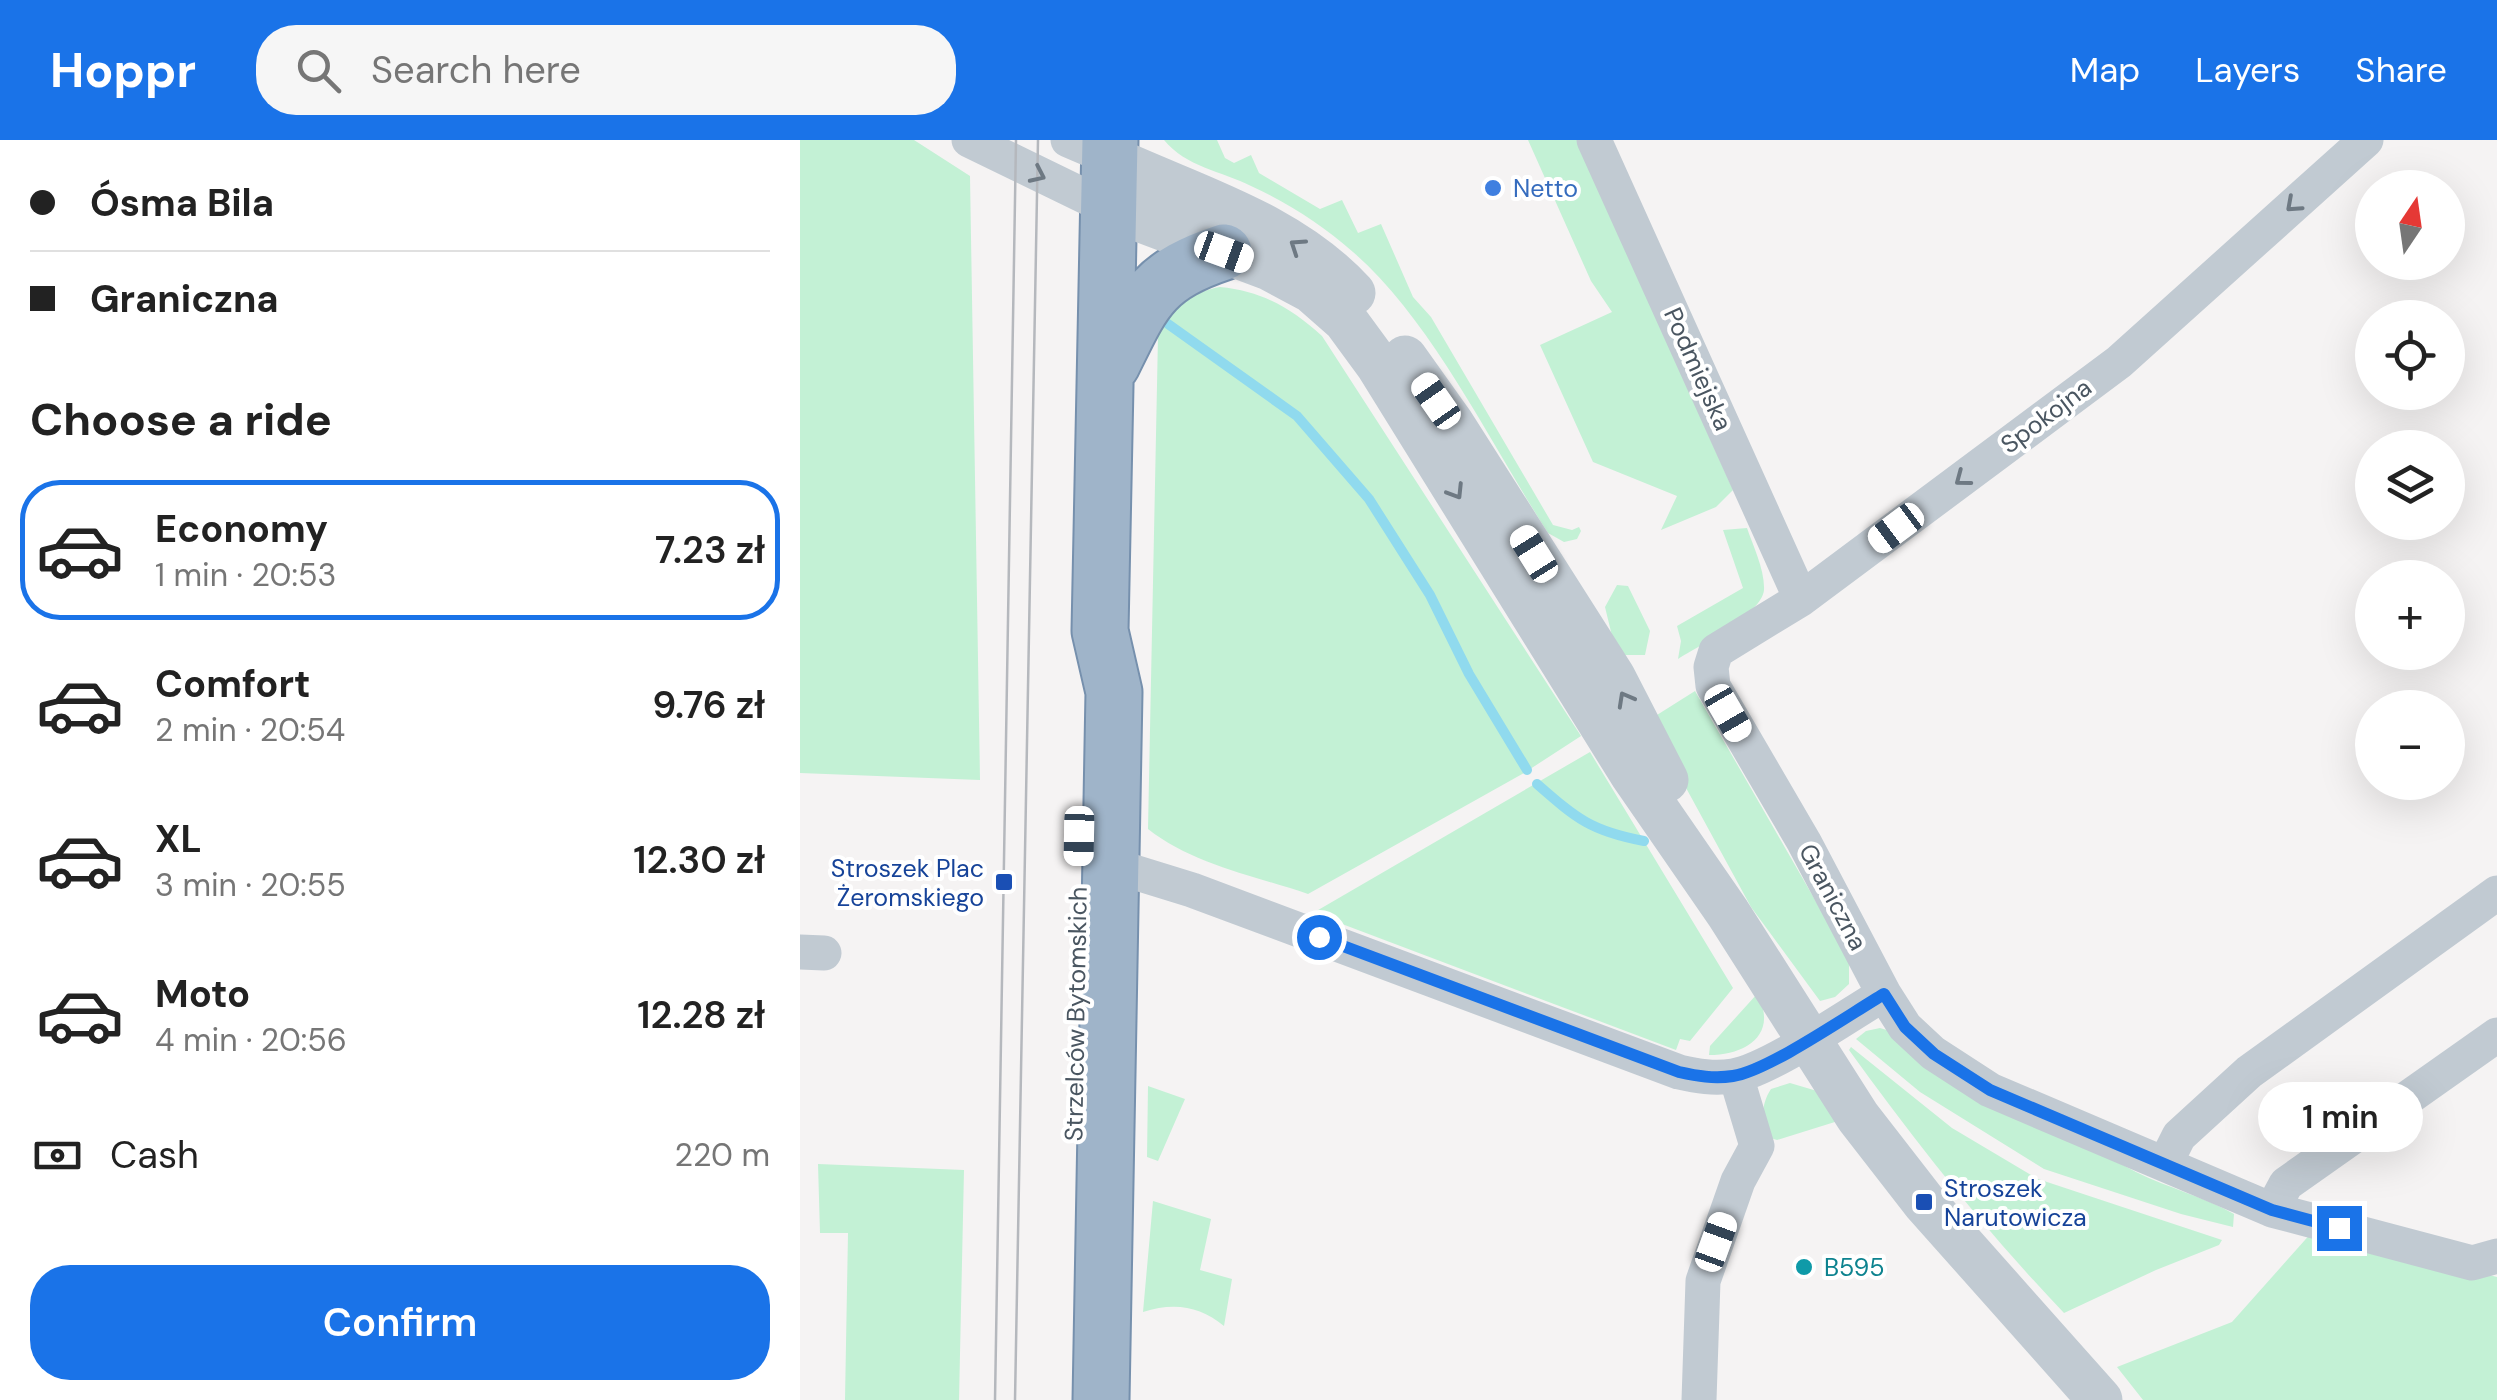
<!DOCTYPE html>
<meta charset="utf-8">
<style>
:root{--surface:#fff;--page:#f6f6f6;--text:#222;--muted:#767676;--line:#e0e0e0;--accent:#1a73e8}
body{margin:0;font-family:"DM Sans",sans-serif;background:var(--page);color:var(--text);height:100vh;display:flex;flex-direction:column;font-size:38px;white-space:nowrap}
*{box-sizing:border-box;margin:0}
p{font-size:32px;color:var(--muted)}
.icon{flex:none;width:55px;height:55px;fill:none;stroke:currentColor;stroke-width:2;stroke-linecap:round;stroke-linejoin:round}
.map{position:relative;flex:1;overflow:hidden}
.sheet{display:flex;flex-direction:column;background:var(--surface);width:800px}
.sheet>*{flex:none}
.guide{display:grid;align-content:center;height:220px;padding:0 30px;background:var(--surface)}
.needle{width:65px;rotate:13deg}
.tools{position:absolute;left:1555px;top:30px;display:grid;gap:20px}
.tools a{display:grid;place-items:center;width:110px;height:110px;border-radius:50%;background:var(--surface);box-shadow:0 10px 40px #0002;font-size:50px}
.end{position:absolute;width:45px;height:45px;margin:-22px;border:12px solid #1a73e8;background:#fff;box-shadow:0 0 0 5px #fff}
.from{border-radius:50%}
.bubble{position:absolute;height:70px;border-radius:35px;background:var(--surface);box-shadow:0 10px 40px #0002;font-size:32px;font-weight:600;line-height:70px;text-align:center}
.car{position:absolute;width:30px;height:60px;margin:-30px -15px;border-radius:12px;box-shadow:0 0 8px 2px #0007;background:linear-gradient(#fff 24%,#345 0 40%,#fff 0 76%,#345 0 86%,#fff 0)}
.guide b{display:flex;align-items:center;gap:35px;height:95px;font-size:38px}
.guide b+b{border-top:2px solid var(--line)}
.guide i{width:25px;height:25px;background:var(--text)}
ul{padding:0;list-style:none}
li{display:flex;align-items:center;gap:30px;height:140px;margin:0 20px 15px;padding:0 10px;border:5px solid transparent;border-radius:40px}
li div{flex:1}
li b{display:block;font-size:38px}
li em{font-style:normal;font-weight:600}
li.current{border-color:var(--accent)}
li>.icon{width:90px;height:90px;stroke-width:1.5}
h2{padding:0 30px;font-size:45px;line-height:120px}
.pay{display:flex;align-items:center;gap:25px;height:110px;padding:0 30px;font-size:38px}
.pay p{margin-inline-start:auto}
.primary-button{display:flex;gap:20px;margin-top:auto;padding:20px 30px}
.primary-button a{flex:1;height:115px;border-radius:40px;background:var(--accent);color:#fff;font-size:40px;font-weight:600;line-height:115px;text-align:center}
header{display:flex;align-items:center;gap:60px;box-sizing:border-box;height:140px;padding:0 50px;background:var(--accent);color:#fff}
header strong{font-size:48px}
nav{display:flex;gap:55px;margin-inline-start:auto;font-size:35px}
.search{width:700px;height:90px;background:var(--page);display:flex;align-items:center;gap:25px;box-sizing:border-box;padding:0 35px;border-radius:40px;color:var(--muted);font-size:38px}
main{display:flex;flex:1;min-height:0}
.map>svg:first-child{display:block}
</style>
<header>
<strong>Hoppr</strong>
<div class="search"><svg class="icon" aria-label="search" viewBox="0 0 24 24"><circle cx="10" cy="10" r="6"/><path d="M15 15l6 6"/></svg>Search here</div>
<nav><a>Map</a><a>Layers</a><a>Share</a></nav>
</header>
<main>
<section class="sheet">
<div class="guide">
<b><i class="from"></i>Ósma Bila</b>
<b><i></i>Graniczna</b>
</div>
<h2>Choose a ride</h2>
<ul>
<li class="current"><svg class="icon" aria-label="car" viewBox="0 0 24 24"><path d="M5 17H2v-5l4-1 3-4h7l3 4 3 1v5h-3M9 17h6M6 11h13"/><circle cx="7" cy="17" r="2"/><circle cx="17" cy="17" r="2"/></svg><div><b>Economy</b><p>1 min · 20:53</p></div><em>7.23 zł</em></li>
<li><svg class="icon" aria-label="car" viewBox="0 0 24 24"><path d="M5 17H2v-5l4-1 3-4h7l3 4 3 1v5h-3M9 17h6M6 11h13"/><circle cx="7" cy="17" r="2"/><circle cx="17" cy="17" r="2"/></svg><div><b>Comfort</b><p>2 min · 20:54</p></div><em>9.76 zł</em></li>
<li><svg class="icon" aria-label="car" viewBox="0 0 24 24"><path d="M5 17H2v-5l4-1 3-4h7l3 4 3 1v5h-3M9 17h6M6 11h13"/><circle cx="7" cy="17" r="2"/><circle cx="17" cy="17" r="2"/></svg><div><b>XL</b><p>3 min · 20:55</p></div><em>12.30 zł</em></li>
<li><svg class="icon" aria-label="car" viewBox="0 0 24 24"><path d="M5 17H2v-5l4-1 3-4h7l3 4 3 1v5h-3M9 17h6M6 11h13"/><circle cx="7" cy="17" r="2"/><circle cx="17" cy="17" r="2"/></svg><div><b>Moto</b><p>4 min · 20:56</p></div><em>12.28 zł</em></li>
</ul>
<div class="pay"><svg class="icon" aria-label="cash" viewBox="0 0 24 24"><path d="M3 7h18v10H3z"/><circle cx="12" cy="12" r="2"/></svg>Cash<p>220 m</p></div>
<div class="primary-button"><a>Confirm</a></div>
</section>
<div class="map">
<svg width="1697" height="1260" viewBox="0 0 1697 1260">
<rect width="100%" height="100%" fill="#f5f3f3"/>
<path fill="#c3f1d5" d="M 0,0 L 114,0 L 170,36 L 180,640 L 0,633 Z
M 364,0 L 417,0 L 425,18 L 434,23 L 451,15 L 459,33 L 520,69 L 542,60 L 558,93 L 581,84 L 613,157 L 631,177 L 753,385 L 772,390 L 779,387 L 781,391 L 777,399 L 764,402 L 748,393 C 692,306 631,179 553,112 C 522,85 488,63 451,46 C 421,31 386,27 364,0 Z
M 728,0 L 777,0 L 933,350 L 916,367 L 861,390 L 877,356 L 793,322 L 740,205 L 812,172 L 791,141 Z
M 420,147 C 462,151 491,168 522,196 L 781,596 L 724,633 L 508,754 C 455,736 392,724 348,689 L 358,196 C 368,169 391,152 420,147 Z
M 947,388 C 953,406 965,430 964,450 C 962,474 899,506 878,519 L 881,501 L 877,486 L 943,448 L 923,390 Z
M 817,445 L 828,446 L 850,491 L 845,515 L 824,515 L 813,500 L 805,467 Z
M 895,551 L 1049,819 L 1049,844 L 1035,857 L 1020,861 L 951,767 L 849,580 Z
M 790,612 L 933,848 L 890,901 L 880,899 L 876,910 L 513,773 Z
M 957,854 C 979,894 946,915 909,915 L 910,906 Z
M 1080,888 L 1090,891 C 1172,938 1253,988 1336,1032 C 1368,1048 1405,1057 1434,1074 L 1433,1087 L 1381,1074 L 1244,1029 L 1120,952 L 1056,899 L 1066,891 Z
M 1051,907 L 1152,988 L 1238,1039 L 1422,1100 L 1419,1105 L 1356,1130 L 1264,1173 C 1185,1090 1116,1003 1049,910 Z
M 990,943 L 1017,951 L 1038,981 L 977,1000 L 967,997 C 963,978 960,966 971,949 Z
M 348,946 L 385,959 L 358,1021 L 347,1017 Z
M 18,1024 L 164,1030 L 159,1260 L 45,1260 L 48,1093 L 20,1093 Z
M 353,1061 L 411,1079 L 400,1130 L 432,1139 L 424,1186 C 400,1166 374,1162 343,1172 Z
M 1513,1091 L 1697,1137 L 1697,1260 L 1343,1260 L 1317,1227 L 1432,1182 Z"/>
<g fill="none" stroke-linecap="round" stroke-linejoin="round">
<path stroke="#90daee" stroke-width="10" d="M 368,184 L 497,276 L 569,359 L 630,455 L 669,534 L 727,630
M 737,644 C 777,679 791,691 844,701"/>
<defs>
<path id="trunk" d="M 312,224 C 344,159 352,136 424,112
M 301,1260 L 314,552 L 300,491 L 310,0"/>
</defs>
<use href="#trunk" stroke="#7690ad" stroke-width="59"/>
<path stroke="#c1cad2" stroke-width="35" d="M 169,0 L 309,68
M 268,0 L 310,18
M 794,0 L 1001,459
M 1566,0 L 1319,222 L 1001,459 L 916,511 L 911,527 L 913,546 L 1004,702 L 1084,854 L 1105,887 L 1133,913 L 1190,950 L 1472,1070 L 1672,1123 L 1697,1116
M 311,725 L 392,750 L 879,932 C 897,936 914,939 933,936 C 968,931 1050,874 1084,854
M 0,812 L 24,813
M 1365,1024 L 1379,996 L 1449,932 L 1697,753
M 1472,1070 L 1486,1044 L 1697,895
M 899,1260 L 903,1141 L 938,1041 L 957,1006 L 936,936"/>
<path stroke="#c1cad2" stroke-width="45" d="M 310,18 C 394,57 489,83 553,153
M 309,68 L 469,128 L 512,151 L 545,180 L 578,225 L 832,634 L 928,773 L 1058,977 L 1124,1062 L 1300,1260
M 605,218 L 652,284 L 813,537 L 866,640"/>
<use href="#trunk" stroke="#9fb4c9" stroke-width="55"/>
<path stroke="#b5b8bd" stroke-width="2.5" d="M 195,1260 L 216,0
M 215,1260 L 238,0"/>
</g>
<defs><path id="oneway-chevron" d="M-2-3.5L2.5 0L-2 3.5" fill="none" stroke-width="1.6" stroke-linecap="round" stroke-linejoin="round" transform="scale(2.5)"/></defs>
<g stroke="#6e7983">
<use href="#oneway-chevron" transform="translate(238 35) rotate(25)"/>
<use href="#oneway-chevron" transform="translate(1493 65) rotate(138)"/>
<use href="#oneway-chevron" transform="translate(497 106) rotate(-146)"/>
<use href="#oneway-chevron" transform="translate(1162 339) rotate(143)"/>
<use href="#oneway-chevron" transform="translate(656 352) rotate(58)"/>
<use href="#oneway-chevron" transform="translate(825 559) rotate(-119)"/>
</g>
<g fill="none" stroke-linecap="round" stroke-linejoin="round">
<path stroke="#1a73e8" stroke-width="12" d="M 519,797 L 879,932 C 897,936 914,939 933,936 C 968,931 1050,874 1084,854 L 1105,887 L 1134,914 L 1190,950 L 1472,1070 L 1539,1088"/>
</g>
<circle fill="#3f7fe0" stroke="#fff" stroke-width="4" cx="693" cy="48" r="10"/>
<g fill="#1a4fb4" stroke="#fff" stroke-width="4">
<rect x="194" y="732" width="20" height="20" rx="5"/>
<rect x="1114" y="1052" width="20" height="20" rx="5"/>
</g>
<circle fill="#0f9aa8" stroke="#fff" stroke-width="4" cx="1004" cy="1127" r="10"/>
<g text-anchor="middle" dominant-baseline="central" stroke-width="8" stroke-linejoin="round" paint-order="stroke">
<g font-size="25" fill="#366cbe" stroke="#fff" text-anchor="start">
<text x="713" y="48">Netto</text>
</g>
<g font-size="25" fill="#4a5661" stroke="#fff">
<text transform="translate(898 229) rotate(66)">Podmiejska</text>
<text transform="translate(1246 276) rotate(-37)">Spokojna</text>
<text transform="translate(1033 757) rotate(62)">Graniczna</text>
<text transform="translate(276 874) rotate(-89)">Strzelców Bytomskich</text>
</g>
<g font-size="25" fill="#164399" stroke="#fff" text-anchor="end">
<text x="184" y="728">Stroszek Plac<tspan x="184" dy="29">Żeromskiego</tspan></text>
<text x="1144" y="1048" text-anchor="start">Stroszek<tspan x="1144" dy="29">Narutowicza</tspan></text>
</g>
<g font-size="25" fill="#0d838f" stroke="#fff" text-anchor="start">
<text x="1024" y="1127">B595</text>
</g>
</g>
</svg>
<div class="tools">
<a><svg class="needle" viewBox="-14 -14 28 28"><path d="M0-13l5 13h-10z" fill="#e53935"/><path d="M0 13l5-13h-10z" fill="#767676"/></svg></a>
<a><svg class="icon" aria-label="locate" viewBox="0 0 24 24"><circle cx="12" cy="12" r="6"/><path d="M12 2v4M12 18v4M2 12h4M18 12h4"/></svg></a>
<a><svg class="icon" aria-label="layers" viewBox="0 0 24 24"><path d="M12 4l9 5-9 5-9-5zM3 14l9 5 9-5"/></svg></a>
<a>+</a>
<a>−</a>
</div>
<i class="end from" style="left:519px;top:797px"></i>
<i class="end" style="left:1539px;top:1088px"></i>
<div class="bubble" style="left:1458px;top:942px;width:165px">1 min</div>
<i class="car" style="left:424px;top:112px;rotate:110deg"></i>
<i class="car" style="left:636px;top:261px;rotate:325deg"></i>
<i class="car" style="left:1096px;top:388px;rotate:233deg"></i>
<i class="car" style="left:734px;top:414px;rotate:328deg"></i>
<i class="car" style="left:928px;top:573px;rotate:150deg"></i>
<i class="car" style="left:279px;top:696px;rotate:181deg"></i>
<i class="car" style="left:916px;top:1102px;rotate:20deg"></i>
</div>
</main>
